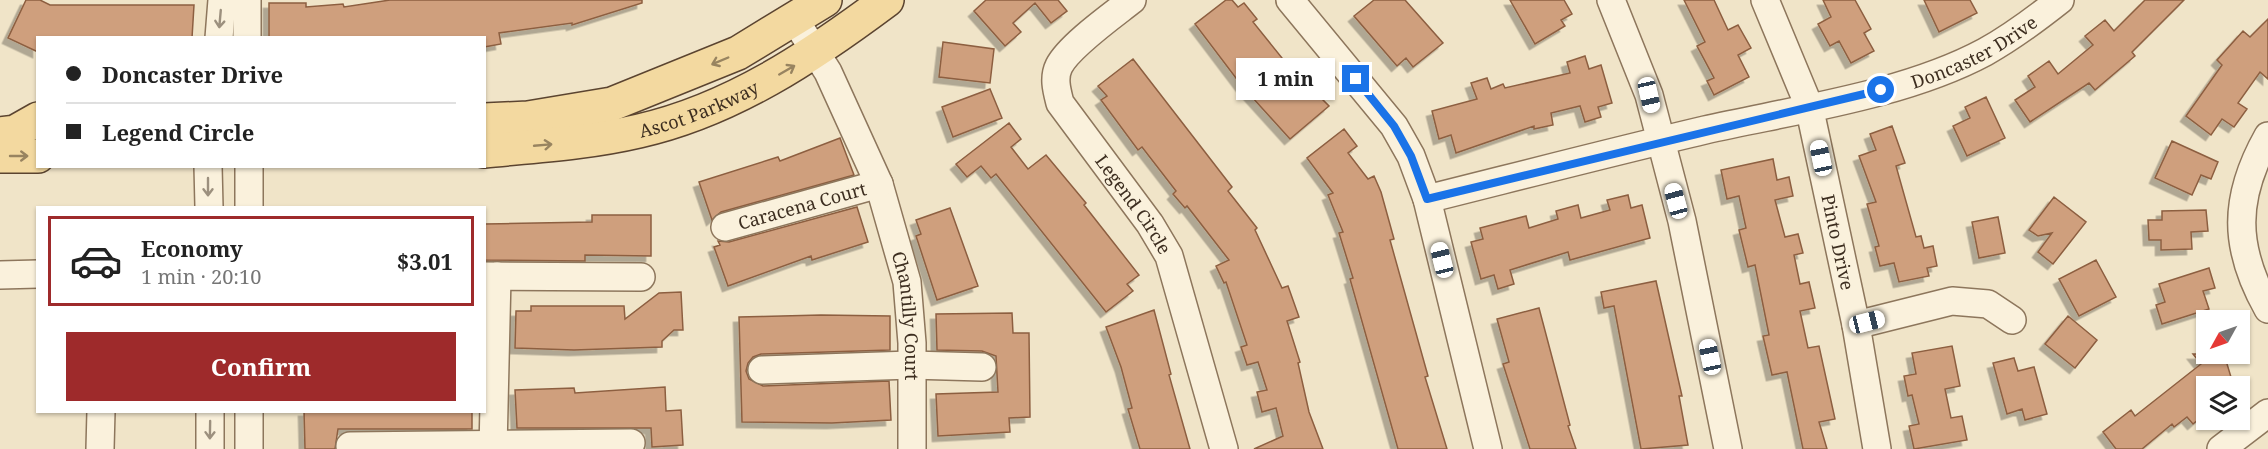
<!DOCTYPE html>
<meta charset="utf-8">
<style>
:root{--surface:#fff;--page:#f2f2f2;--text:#222;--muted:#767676;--line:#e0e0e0;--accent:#9e2a2b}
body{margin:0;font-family:"Noto Serif",serif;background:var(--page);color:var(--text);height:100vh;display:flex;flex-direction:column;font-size:22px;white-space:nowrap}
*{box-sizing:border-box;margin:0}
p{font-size:20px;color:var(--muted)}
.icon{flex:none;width:33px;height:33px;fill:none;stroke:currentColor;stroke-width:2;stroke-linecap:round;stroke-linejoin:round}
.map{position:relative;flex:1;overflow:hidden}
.side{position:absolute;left:36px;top:206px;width:450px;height:207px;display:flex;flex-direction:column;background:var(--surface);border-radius:0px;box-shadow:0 2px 4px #0004}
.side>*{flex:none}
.top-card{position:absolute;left:36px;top:36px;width:450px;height:132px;border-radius:0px;box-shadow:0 2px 4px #0004;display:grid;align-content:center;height:132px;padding:0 30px;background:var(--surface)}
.needle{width:39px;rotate:230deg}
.fabs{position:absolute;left:2196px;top:310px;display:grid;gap:12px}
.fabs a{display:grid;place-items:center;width:54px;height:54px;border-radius:0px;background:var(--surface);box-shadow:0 2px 4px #0004;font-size:30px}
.end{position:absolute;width:27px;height:27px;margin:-14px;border:8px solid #1a73e8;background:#fff;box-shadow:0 0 0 3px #fff}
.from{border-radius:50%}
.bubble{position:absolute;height:42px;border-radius:0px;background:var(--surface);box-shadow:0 2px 4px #0004;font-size:20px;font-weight:700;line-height:42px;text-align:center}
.car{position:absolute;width:18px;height:36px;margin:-18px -9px;border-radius:8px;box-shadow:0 0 4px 2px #0007;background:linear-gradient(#fff 24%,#345 0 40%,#fff 0 76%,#345 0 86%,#fff 0)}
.top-card b{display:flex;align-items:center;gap:21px;height:57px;font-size:22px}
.top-card b+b{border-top:2px solid var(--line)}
.top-card i{width:15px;height:15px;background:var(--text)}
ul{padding:10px 0 0;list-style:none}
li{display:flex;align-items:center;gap:18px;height:90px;margin:0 12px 9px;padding:0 18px;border:3px solid transparent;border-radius:0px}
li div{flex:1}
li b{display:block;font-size:22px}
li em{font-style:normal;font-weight:700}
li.active{border-color:var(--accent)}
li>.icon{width:54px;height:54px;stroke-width:1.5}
.button{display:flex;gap:12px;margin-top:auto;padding:12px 30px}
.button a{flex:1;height:69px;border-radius:0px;background:var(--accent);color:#fff;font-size:24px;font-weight:700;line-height:69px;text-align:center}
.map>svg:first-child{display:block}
</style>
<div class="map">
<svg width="2268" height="449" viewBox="0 0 2268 449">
<defs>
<filter id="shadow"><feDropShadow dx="-5.5" dy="5.5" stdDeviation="0" flood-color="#0004"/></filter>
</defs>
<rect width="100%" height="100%" fill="#f0e4c8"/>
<path fill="#cf9f7d" stroke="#8d5f41" stroke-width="1.5" filter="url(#shadow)" d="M 26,0 L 40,0 L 50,5 L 194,5 L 192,38 L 38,38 L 38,52 L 8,38 Z
M 390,0 L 642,0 L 642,3 L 572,25 L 572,23 L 499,33 L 501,44 L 484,47 L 484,38 L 269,38 L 269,3 L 306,3 L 306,7 L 343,4 L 344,7 Z
M 986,0 L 1058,0 L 1067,11 L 1051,23 L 1035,3 L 1013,23 L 1021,32 L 1005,46 L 974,11 Z
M 1226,0 L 1232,0 L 1238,7 L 1244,3 L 1257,19 L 1253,22 L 1286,63 L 1329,106 L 1290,139 L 1242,86 L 1195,24 Z
M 1374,0 L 1405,0 L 1443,43 L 1413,67 L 1406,58 L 1397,66 L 1354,16 Z
M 1510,0 L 1564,0 L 1572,14 L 1561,20 L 1565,26 L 1535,44 Z
M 1684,0 L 1714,0 L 1728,30 L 1738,25 L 1751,48 L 1738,55 L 1749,77 L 1714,95 L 1707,81 L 1714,78 L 1697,46 L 1705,42 Z
M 1823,0 L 1855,0 L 1871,29 L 1864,33 L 1874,51 L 1851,63 L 1839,41 L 1830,46 L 1818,24 L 1831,17 Z
M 1924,0 L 1970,0 L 1977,13 L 1939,32 Z
M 2145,0 L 2184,0 L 2132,52 L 2135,56 L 2095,90 L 2089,83 L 2030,122 L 2015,100 L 2035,87 L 2028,76 L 2049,61 L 2058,74 L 2093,45 L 2085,36 L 2105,20 L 2114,31 Z
M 2268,19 L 2268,79 L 2260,72 L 2238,103 L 2247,109 L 2234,127 L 2222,119 L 2211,135 L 2186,116 L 2222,65 L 2217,60 L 2243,31 L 2250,37 Z
M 943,42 L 994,49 L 990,83 L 939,77 Z
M 1585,56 L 1589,69 L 1601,65 L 1612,103 L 1598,107 L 1601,117 L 1585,122 L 1580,106 L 1551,113 L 1553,125 L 1534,129 L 1534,126 L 1456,153 L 1451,135 L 1439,139 L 1432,111 L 1477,99 L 1471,83 L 1487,78 L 1491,89 L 1503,84 L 1505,88 L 1570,73 L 1567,62 Z
M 1133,59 L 1232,187 L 1228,191 L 1257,228 L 1255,230 L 1282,288 L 1288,286 L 1299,317 L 1287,321 L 1300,362 L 1298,363 L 1309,412 L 1323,449 L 1254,449 L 1283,436 L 1276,408 L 1262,412 L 1257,392 L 1267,390 L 1258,362 L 1247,365 L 1241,347 L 1247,345 L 1226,282 L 1224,283 L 1216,266 L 1229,260 L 1187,206 L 1185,208 L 1173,194 L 1176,191 L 1142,147 L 1138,150 L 1101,100 L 1107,96 L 1098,86 Z
M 990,89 L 1002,118 L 953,137 L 942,107 Z
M 1986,97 L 2005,138 L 1967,156 L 1953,126 L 1970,118 L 1965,107 Z
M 1009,123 L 1021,139 L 1011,147 L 1028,169 L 1046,155 L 1086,203 L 1084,205 L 1139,275 L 1127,284 L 1133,291 L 1106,312 L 996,174 L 991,178 L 981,166 L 967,177 L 956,164 Z
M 1892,126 L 1905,163 L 1896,166 L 1916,237 L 1921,236 L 1924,248 L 1933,246 L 1937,266 L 1927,268 L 1929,276 L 1899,282 L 1894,263 L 1880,266 L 1875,247 L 1879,246 L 1867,204 L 1876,202 L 1859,156 L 1876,150 L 1870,134 Z
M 1344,129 L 1357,146 L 1348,153 L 1368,179 L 1374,176 L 1381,192 L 1394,239 L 1390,240 L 1428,376 L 1425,377 L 1447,449 L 1398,449 L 1350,279 L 1353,278 L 1339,233 L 1343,232 L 1328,195 L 1333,193 L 1307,158 Z
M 840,138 L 854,175 L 721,212 L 712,220 L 699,182 L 778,157 L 780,161 Z
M 2172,141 L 2218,162 L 2211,179 L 2201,175 L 2192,195 L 2155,178 Z
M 1773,159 L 1777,180 L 1789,177 L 1793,196 L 1775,200 L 1785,237 L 1798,234 L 1803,253 L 1794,255 L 1800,284 L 1809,282 L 1815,308 L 1800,311 L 1808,348 L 1819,346 L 1835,419 L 1819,422 L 1827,449 L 1803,449 L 1787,372 L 1772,375 L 1763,336 L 1769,335 L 1755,265 L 1748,267 L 1739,230 L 1746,228 L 1739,196 L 1727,199 L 1721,170 Z
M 1628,195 L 1631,208 L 1642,205 L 1650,238 L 1570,260 L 1568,252 L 1510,270 L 1514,284 L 1498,289 L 1494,275 L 1481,279 L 1471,242 L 1483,239 L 1480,228 L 1526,216 L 1529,228 L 1558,219 L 1556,211 L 1578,205 L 1581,218 L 1610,210 L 1607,200 Z
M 2054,197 L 2086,222 L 2053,264 L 2038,252 L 2052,233 L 2038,236 L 2029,230 Z
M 857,207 L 868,242 L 812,260 L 811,256 L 728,286 L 714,247 L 720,245 L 718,241 L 729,242 Z
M 950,208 L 978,286 L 937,300 L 916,236 L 921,234 L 916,220 Z
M 2206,210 L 2208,231 L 2191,232 L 2192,249 L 2161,250 L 2161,240 L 2149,240 L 2148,220 L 2162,220 L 2162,211 Z
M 592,215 L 651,215 L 651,256 L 585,255 L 585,261 L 484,260 L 484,224 L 592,222 Z
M 1998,217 L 2005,253 L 1979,258 L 1972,222 Z
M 2096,260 L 2116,297 L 2079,316 L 2059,279 Z
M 2209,268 L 2215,288 L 2203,291 L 2209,309 L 2162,324 L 2156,305 L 2165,302 L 2159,284 Z
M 1656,281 L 1682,396 L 1679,396 L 1688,445 L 1641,449 L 1614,306 L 1604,308 L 1601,292 Z
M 681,292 L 683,330 L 674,330 L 662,341 L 662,347 L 574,350 L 515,348 L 516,311 L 531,311 L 531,306 L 624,306 L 625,319 L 659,293 Z
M 1539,308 L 1570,425 L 1568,426 L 1576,449 L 1530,449 L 1503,364 L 1509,362 L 1497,319 Z
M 1154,310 L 1171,374 L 1169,375 L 1190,449 L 1140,449 L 1128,409 L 1132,408 L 1121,367 L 1106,327 Z
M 1012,313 L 1013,333 L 1029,333 L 1030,417 L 1009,418 L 1010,432 L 938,436 L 936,394 L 998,392 L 996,356 L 982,351 L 937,350 L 936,314 Z
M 821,315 L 890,316 L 890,350 L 761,354 L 753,357 L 748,363 L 746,371 L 749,379 L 763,386 L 889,381 L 891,420 L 832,423 L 742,422 L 739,317 Z
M 2068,316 L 2097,340 L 2075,368 L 2045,344 Z
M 1952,346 L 1960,386 L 1945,389 L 1951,418 L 1962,416 L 1967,440 L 1914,449 L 1909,426 L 1919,424 L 1912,395 L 1908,396 L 1904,376 L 1916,374 L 1912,353 Z
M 2193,354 L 2224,354 L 2234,387 L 2206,387 L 2206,413 L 2193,424 L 2187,417 L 2174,427 L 2172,424 L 2142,449 L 2116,449 L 2103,432 L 2131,410 L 2135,416 L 2201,364 Z
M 2014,358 L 2018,371 L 2034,367 L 2047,414 L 2025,420 L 2022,409 L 2007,414 L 1993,363 Z
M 665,387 L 666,411 L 681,410 L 683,445 L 652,447 L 651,428 L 517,428 L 515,390 L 574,388 L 575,393 Z
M 304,411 L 472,411 L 472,429 L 338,429 L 335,449 L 305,449 Z"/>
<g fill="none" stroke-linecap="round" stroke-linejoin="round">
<defs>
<g id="minor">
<path id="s1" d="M 1132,0 C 1113,15 1069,46 1059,66 C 1053,78 1057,91 1060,103 L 1150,224 L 1169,256 L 1224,449"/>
<path d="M 1290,0 L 1394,126 L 1411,156 L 1427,199 L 1488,449"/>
<path d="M 1611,0 L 1649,95 L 1682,221 L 1728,449"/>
<path id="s2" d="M 1765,0 L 1809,106 L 1856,325 L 1877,449"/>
<path id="s3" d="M 795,20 L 828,72 L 879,184 L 907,282 L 912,343 L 912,449"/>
<path d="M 219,38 L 222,0"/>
<path d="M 247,38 L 247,0"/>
<path d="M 2268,136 C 2233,198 2233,247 2268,309"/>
<path d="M 208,166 L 209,207"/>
<path id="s4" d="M 1427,199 C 1519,176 1612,152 1705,130 C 1794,110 1905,95 1985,52 C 2012,37 2036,19 2060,0"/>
<path d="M 249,207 L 249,166"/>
<path id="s5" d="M 725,227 L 879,184"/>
<path d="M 0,275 L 38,274"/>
<path d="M 484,276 L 641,277"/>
<path d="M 1856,325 L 1952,301 L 1988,304 L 2012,320"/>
<path d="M 762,370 L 911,365 L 982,367"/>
<path d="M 249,411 L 249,449"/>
<path d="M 350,446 L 631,443"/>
<path d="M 100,449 L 101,411"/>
<path d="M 210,449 L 210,411"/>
<path d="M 493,449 L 497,276"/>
<path d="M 2221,449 L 2268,413"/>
</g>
<g id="major">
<path d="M 484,120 L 528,118 L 612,104 L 738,53 L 825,0"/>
<path d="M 0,134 L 15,132 L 38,119"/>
<path id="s6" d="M 484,151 C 536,146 588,143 639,131 C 732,110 812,56 887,0"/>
<path d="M 0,156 L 38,156"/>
</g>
</defs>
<use href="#minor" stroke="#8d765c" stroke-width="30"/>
<use href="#major" stroke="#5b4430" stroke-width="36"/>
<use href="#minor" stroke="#faf1dc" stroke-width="27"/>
<use href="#major" stroke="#f3d9a0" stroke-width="33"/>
</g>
<defs><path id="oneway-shaft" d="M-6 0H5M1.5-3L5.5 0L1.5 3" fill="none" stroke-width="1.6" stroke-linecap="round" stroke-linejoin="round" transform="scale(1.5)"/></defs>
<g stroke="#9c907e">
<use href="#oneway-shaft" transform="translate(220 19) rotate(95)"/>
<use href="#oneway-shaft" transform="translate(208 187) rotate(90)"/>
<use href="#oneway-shaft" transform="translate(210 430) rotate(91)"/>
</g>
<g stroke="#988460">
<use href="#oneway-shaft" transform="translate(720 61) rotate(157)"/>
<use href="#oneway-shaft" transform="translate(787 70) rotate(-30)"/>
<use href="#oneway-shaft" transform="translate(543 145) rotate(-5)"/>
<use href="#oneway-shaft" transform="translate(19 156)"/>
</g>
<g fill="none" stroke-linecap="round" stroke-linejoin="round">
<path stroke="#1a73e8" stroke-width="8" d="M 1356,79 L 1394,126 L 1411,156 L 1427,199 L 1881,90"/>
</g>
<g text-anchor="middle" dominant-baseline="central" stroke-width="6" stroke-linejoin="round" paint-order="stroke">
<g font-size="18" fill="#3d2e20" stroke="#f7eed8">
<text stroke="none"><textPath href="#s4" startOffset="568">Doncaster Drive</textPath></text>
<text stroke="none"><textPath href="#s6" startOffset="220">Ascot Parkway</textPath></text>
<text stroke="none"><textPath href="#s5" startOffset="80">Caracena Court</textPath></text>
<text stroke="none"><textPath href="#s1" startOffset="262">Legend Circle</textPath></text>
<text stroke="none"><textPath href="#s2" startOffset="254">Pinto Drive</textPath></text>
<text stroke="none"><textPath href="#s3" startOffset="320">Chantilly Court</textPath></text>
</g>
</g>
</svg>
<div class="fabs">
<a><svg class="needle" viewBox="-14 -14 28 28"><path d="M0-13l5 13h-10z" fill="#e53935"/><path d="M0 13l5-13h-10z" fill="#767676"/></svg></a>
<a><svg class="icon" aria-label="layers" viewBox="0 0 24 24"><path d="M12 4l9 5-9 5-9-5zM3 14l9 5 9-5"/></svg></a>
</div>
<i class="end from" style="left:1881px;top:90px"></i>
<i class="end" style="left:1356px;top:79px"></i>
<div class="bubble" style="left:1236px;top:58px;width:99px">1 min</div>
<i class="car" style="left:1649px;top:95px;rotate:167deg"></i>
<i class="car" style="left:1821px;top:158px;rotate:348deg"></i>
<i class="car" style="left:1676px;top:201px;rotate:345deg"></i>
<i class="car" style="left:1442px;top:260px;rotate:346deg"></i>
<i class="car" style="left:1867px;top:322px;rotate:76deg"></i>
<i class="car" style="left:1710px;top:357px;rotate:348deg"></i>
<div class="top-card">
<b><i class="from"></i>Doncaster Drive</b>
<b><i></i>Legend Circle</b>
</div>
<section class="side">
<ul>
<li class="active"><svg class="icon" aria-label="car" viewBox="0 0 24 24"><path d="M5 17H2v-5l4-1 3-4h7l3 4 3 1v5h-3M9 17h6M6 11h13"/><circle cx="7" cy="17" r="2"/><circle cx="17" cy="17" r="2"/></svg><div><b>Economy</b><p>1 min · 20:10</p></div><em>$3.01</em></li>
</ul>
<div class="button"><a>Confirm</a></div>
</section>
</div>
